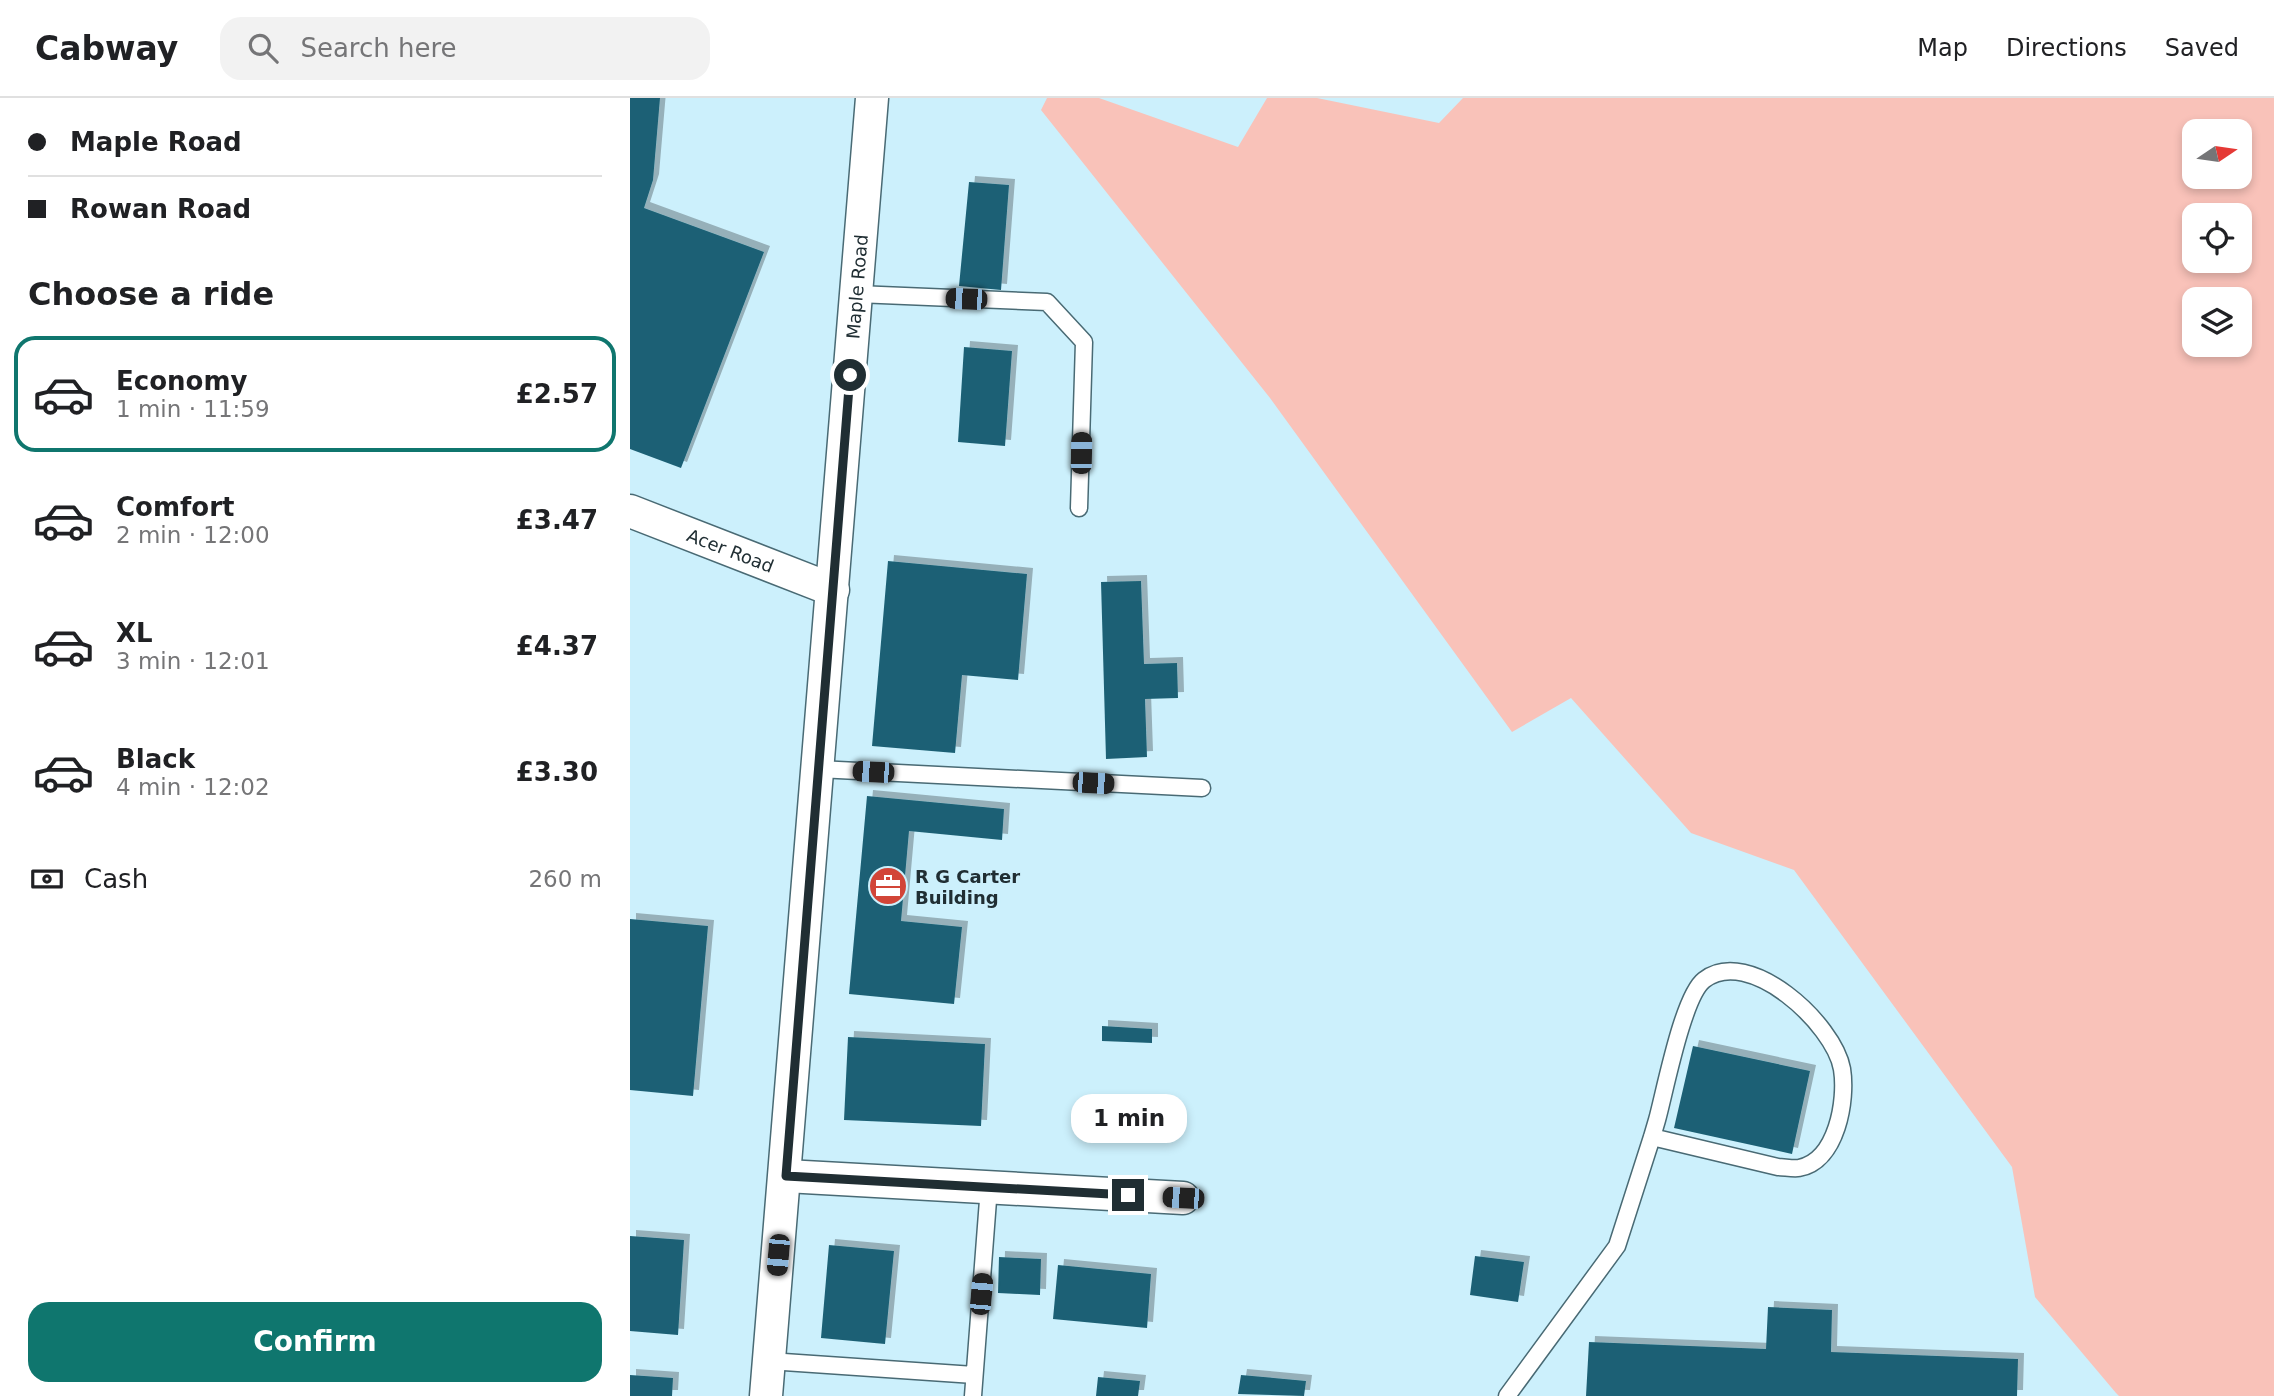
<!DOCTYPE html>
<meta charset="utf-8">
<style>
:root{--surface:#fff;--page:#f2f2f2;--text:#202124;--muted:#757577;--line:#e0e0e0;--accent:#0f766e}
body{margin:0;font-family:"DejaVu Sans",sans-serif;background:var(--page);color:var(--text);height:100vh;display:flex;flex-direction:column;font-size:26px;white-space:nowrap}
*{box-sizing:border-box;margin:0}
p{font-size:23px;color:var(--muted)}
.icon{flex:none;width:38px;height:38px;fill:none;stroke:currentColor;stroke-width:2;stroke-linecap:round;stroke-linejoin:round}
.map{position:relative;flex:1;overflow:hidden}
.side{display:flex;flex-direction:column;background:var(--surface);width:630px}
.side>*{flex:none}
.hud{display:grid;align-content:center;height:154px;padding:0 28px;background:var(--surface)}
.needle{width:46px;rotate:77deg}
.buttons{position:absolute;left:1552px;top:21px;display:grid;gap:14px}
.buttons a{display:grid;place-items:center;width:70px;height:70px;border-radius:14px;background:var(--surface);box-shadow:0 4px 10px #0003;font-size:35px}
.end{position:absolute;width:32px;height:32px;margin:-16px;border:9px solid #202e33;background:#fff;box-shadow:0 0 0 4px #fff}
.from{border-radius:50%}
.bubble{position:absolute;height:49px;border-radius:21px;background:var(--surface);box-shadow:0 4px 10px #0003;font-size:23px;font-weight:600;line-height:49px;text-align:center}
.car{position:absolute;width:21px;height:42px;margin:-21px -10px;border-radius:9px;box-shadow:0 0 5px 2px #0007;background:linear-gradient(#222 24%,#8ab4d8 0 40%,#222 0 76%,#8ab4d8 0 86%,#222 0)}
.hud b{display:flex;align-items:center;gap:24px;height:66px;font-size:26px}
.hud b+b{border-top:2px solid var(--line)}
.hud i{width:18px;height:18px;background:var(--text)}
ul{padding:0;list-style:none}
li{display:flex;align-items:center;gap:21px;height:116px;margin:0 14px 10px;padding:0 14px;border:4px solid transparent;border-radius:21px}
li div{flex:1}
li b{display:block;font-size:26px}
li em{font-style:normal;font-weight:600}
li.active{border-color:var(--accent)}
li>.icon{width:63px;height:63px;stroke-width:1.5}
h2{padding:0 28px;font-size:32px;line-height:84px}
.pay{display:flex;align-items:center;gap:18px;height:77px;padding:0 28px;font-size:26px}
.pay p{margin-inline-start:auto}
.button{display:flex;gap:14px;margin-top:auto;padding:14px 28px}
.button a{flex:1;height:80px;border-radius:21px;background:var(--accent);color:#fff;font-size:28px;font-weight:600;line-height:80px;text-align:center}
header{display:flex;align-items:center;gap:42px;box-sizing:border-box;height:98px;padding:0 35px;background:var(--surface);border-bottom:2px solid var(--line)}
header strong{font-size:33px}
nav{display:flex;gap:38px;margin-inline-start:auto;font-size:24px}
.search{width:490px;height:63px;background:var(--page);display:flex;align-items:center;gap:18px;box-sizing:border-box;padding:0 24px;border-radius:21px;color:var(--muted);font-size:26px}
main{display:flex;flex:1;min-height:0}
.map>svg:first-child{display:block}
</style>
<header>
<strong>Cabway</strong>
<div class="search"><svg class="icon" aria-label="search" viewBox="0 0 24 24"><circle cx="10" cy="10" r="6"/><path d="M15 15l6 6"/></svg>Search here</div>
<nav><a>Map</a><a>Directions</a><a>Saved</a></nav>
</header>
<main>
<section class="side">
<div class="hud">
<b><i class="from"></i>Maple Road</b>
<b><i></i>Rowan Road</b>
</div>
<h2>Choose a ride</h2>
<ul>
<li class="active"><svg class="icon" aria-label="car" viewBox="0 0 24 24"><path d="M5 17H2v-5l4-1 3-4h7l3 4 3 1v5h-3M9 17h6M6 11h13"/><circle cx="7" cy="17" r="2"/><circle cx="17" cy="17" r="2"/></svg><div><b>Economy</b><p>1 min · 11:59</p></div><em>£2.57</em></li>
<li><svg class="icon" aria-label="car" viewBox="0 0 24 24"><path d="M5 17H2v-5l4-1 3-4h7l3 4 3 1v5h-3M9 17h6M6 11h13"/><circle cx="7" cy="17" r="2"/><circle cx="17" cy="17" r="2"/></svg><div><b>Comfort</b><p>2 min · 12:00</p></div><em>£3.47</em></li>
<li><svg class="icon" aria-label="car" viewBox="0 0 24 24"><path d="M5 17H2v-5l4-1 3-4h7l3 4 3 1v5h-3M9 17h6M6 11h13"/><circle cx="7" cy="17" r="2"/><circle cx="17" cy="17" r="2"/></svg><div><b>XL</b><p>3 min · 12:01</p></div><em>£4.37</em></li>
<li><svg class="icon" aria-label="car" viewBox="0 0 24 24"><path d="M5 17H2v-5l4-1 3-4h7l3 4 3 1v5h-3M9 17h6M6 11h13"/><circle cx="7" cy="17" r="2"/><circle cx="17" cy="17" r="2"/></svg><div><b>Black</b><p>4 min · 12:02</p></div><em>£3.30</em></li>
</ul>
<div class="pay"><svg class="icon" aria-label="cash" viewBox="0 0 24 24"><path d="M3 7h18v10H3z"/><circle cx="12" cy="12" r="2"/></svg>Cash<p>260 m</p></div>
<div class="button"><a>Confirm</a></div>
</section>
<div class="map">
<svg width="1644" height="1298" viewBox="0 0 1644 1298">
<defs>
<filter id="shadow"><feDropShadow dx="6" dy="-6" stdDeviation="0" flood-color="#0004"/></filter>
</defs>
<rect width="100%" height="100%" fill="#ccf0fc"/>
<path fill="#f9c2b9" fill-rule="evenodd" d="M 417,0 L 469,0 L 608,49 L 637,0 L 687,0 L 809,25 L 833,0 L 1644,0 L 1644,1298 L 1489,1298 L 1486,1295 L 1405,1199 L 1382,1069 L 1164,772 L 1061,735 L 941,600 L 882,634 L 640,300 L 411,12 ZM 1610,33 L 1610,79 L 1564,79 L 1564,33 ZM 1610,117 L 1610,163 L 1564,163 L 1564,117 ZM 1610,201 L 1610,247 L 1564,247 L 1564,201 Z"/>
<path fill="#1c6175" filter="url(#shadow)" d="M 0,0 L 30,0 L 23,82 L 14,110 L 134,154 L 51,370 L 0,351 Z
M 339,84 L 379,87 L 371,192 L 329,188 Z
M 334,249 L 382,253 L 375,348 L 328,344 Z
M 258,463 L 397,476 L 388,582 L 332,577 L 325,655 L 242,648 Z
M 511,483 L 514,566 L 547,565 L 548,600 L 515,601 L 517,659 L 476,661 L 471,484 Z
M 237,698 L 374,711 L 372,742 L 279,733 L 271,823 L 332,829 L 324,906 L 219,896 Z
M 0,821 L 78,828 L 63,998 L 0,992 Z
M 472,928 L 522,931 L 522,945 L 472,943 Z
M 218,939 L 355,946 L 351,1028 L 214,1022 Z
M 1063,948 L 1180,973 L 1162,1056 L 1044,1030 Z
M 0,1138 L 54,1142 L 48,1237 L 0,1233 Z
M 199,1147 L 264,1153 L 255,1246 L 191,1240 Z
M 845,1158 L 894,1164 L 888,1204 L 840,1197 Z
M 369,1159 L 411,1161 L 410,1197 L 368,1195 Z
M 428,1167 L 521,1176 L 517,1230 L 423,1221 Z
M 1138,1209 L 1202,1212 L 1201,1254 L 1388,1261 L 1387,1298 L 956,1298 L 959,1244 L 1136,1251 Z
M 0,1277 L 43,1280 L 42,1298 L 0,1298 Z
M 611,1277 L 676,1283 L 674,1298 L 608,1296 Z
M 468,1279 L 510,1283 L 508,1298 L 466,1298 Z"/>
<g fill="none" stroke-linecap="round" stroke-linejoin="round">
<defs>
<path id="service" d="M 227,196 L 417,204 L 454,244 L 449,410
M 188,671 L 572,690
M 139,1263 L 344,1277
M 343,1298 L 359,1089
M 877,1298 L 987,1148 L 1022,1039 L 1027,1022 C 1035,993 1053,898 1074,882 C 1119,847 1204,926 1212,971 C 1217,1002 1207,1063 1169,1070 C 1163,1071 1154,1069 1148,1069 L 1022,1039"/>
<g id="minor">
<path id="s1" d="M 0,413 L 203,492"/>
<path d="M 156,1078 L 553,1100"/>
<path id="s2" d="M 136,1298 L 242,0"/>
</g>
</defs>
<use href="#service" stroke="#496a74" stroke-width="19"/>
<use href="#minor" stroke="#496a74" stroke-width="35"/>
<use href="#service" stroke="#fff" stroke-width="16"/>
<use href="#minor" stroke="#fff" stroke-width="32"/>
</g>
<g fill="none" stroke-linecap="round" stroke-linejoin="round">
<path stroke="#202e33" stroke-width="9" d="M 220,277 L 156,1078 L 498,1097"/>
</g>
<defs>
<symbol id="office-disc" viewBox="-11 -11 22 22"><circle r="9.5" fill="#d24538" stroke="#ccf0fc"/><path d="M-6-3h4V-5.5h4V-3h4V5H-6ZM-1-4.5V-3h2v-1.5ZM-6 0V1H6V0Z" fill="#fff"/></symbol>
</defs>
<g fill-rule="evenodd">
<use href="#office-disc" x="236" y="766" width="44" height="44"/>
</g>
<g text-anchor="middle" dominant-baseline="central" stroke-width="7" stroke-linejoin="round" paint-order="stroke">
<g font-size="18" fill="#202e33" stroke="#ccf0fc">
<text stroke="none"><textPath href="#s2" startOffset="1113">Maple Road</textPath></text>
<text stroke="none"><textPath href="#s1" startOffset="108">Acer Road</textPath></text>
</g>
<g font-size="18" font-weight="bold" fill="#202e33" stroke="#ccf0fc" text-anchor="start">
<text x="285" y="778">R G Carter<tspan x="285" dy="21">Building</tspan></text>
</g>
</g>
</svg>
<div class="buttons">
<a><svg class="needle" viewBox="-14 -14 28 28"><path d="M0-13l5 13h-10z" fill="#e53935"/><path d="M0 13l5-13h-10z" fill="#757577"/></svg></a>
<a><svg class="icon" aria-label="locate" viewBox="0 0 24 24"><circle cx="12" cy="12" r="6"/><path d="M12 2v4M12 18v4M2 12h4M18 12h4"/></svg></a>
<a><svg class="icon" aria-label="layers" viewBox="0 0 24 24"><path d="M12 4l9 5-9 5-9-5zM3 14l9 5 9-5"/></svg></a>
</div>
<i class="end from" style="left:220px;top:277px"></i>
<i class="end" style="left:498px;top:1097px"></i>
<div class="bubble" style="left:441px;top:996px;width:116px">1 min</div>
<i class="car" style="left:336px;top:201px;rotate:272deg"></i>
<i class="car" style="left:451px;top:355px;rotate:1deg"></i>
<i class="car" style="left:243px;top:674px;rotate:273deg"></i>
<i class="car" style="left:463px;top:685px;rotate:93deg"></i>
<i class="car" style="left:553px;top:1100px;rotate:273deg"></i>
<i class="car" style="left:148px;top:1157px;rotate:185deg"></i>
<i class="car" style="left:351px;top:1196px;rotate:5deg"></i>
</div>
</main>
